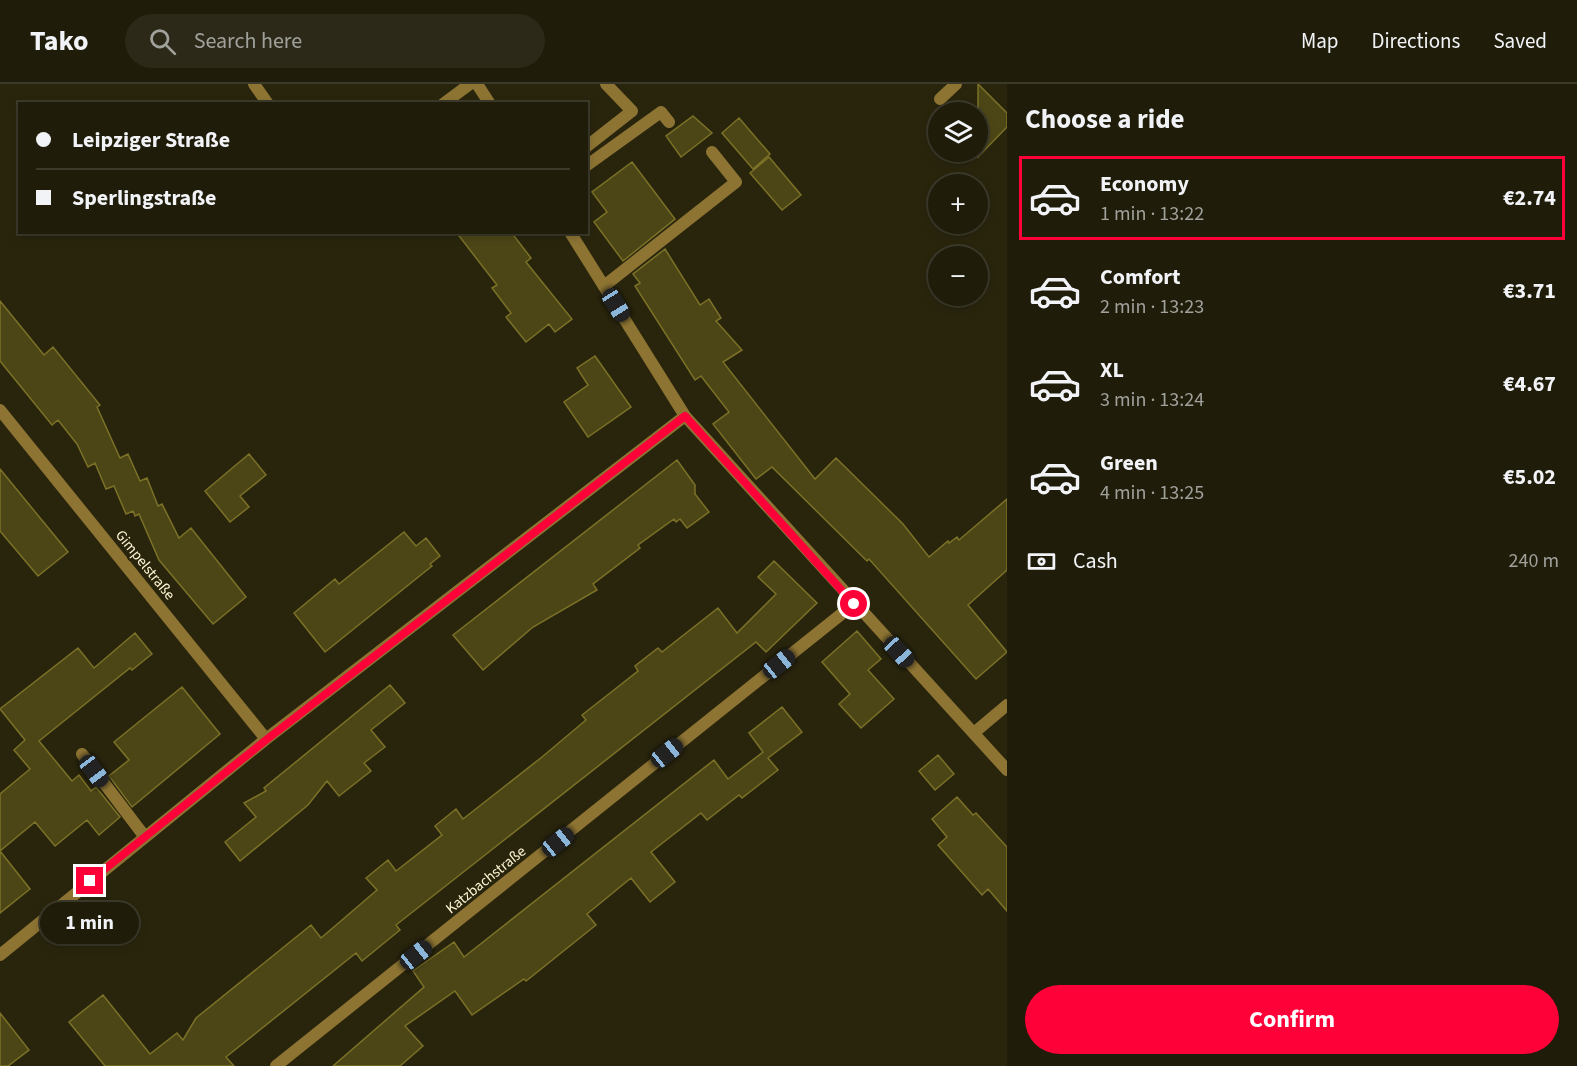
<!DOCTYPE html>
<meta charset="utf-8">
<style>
:root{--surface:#1f1c0a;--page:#2c2918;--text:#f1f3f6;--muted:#a1a19c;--line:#3c3a2b;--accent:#ff0139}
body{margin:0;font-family:"Source Sans 3",sans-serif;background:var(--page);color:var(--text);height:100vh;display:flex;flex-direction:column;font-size:22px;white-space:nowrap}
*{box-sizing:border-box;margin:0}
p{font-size:20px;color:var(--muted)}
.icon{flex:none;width:33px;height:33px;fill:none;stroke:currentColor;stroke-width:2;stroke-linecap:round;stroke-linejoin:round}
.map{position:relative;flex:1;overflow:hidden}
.panel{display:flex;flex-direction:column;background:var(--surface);width:570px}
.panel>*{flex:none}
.guide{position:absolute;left:18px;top:18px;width:570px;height:132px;border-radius:0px;box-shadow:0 3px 9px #0003,0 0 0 2px var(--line);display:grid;align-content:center;height:132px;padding:0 18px;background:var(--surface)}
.controls{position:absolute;left:928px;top:18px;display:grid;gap:12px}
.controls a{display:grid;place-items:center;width:60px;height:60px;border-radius:50%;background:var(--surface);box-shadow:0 3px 9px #0003,0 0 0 2px var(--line);font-size:30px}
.end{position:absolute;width:27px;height:27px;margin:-14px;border:8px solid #ff0139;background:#fff;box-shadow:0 0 0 3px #fff}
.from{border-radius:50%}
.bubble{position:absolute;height:42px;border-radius:21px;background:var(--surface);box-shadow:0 3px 9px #0003,0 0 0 2px var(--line);font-size:20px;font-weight:700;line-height:42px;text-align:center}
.car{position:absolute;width:18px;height:36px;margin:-18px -9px;border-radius:8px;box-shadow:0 0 4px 2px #0007;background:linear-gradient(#222 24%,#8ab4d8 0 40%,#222 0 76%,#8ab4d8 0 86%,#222 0)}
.guide b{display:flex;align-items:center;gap:21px;height:57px;font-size:22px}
.guide b+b{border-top:2px solid var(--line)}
.guide i{width:15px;height:15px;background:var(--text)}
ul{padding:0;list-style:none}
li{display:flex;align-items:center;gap:18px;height:84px;margin:0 12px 9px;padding:0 6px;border:3px solid transparent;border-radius:0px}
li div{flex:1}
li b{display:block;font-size:22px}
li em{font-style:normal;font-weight:700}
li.current{border-color:var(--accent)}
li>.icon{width:54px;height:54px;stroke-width:1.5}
h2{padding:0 18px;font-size:27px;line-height:72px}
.pay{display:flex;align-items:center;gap:15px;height:66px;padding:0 18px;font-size:22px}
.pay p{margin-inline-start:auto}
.button{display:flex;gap:12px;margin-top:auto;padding:12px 18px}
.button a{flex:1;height:69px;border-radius:36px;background:var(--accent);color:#fff;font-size:24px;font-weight:700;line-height:69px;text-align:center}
header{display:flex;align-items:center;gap:36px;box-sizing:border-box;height:84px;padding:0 30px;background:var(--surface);border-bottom:2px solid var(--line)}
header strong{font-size:28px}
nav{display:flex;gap:33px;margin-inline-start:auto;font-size:21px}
.search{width:420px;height:54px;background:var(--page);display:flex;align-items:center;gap:15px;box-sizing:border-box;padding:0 21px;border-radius:33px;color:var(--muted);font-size:22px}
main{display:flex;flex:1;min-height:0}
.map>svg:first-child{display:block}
</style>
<header>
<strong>Tako</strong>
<div class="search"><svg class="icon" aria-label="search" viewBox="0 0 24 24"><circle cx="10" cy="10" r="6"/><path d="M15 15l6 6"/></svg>Search here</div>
<nav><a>Map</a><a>Directions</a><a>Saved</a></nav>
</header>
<main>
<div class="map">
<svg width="1007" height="982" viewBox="0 0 1007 982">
<rect width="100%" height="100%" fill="#29250d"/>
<path fill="#4c4617" stroke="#7b7127" stroke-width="1.5" d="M 978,0 L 1007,29 L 1007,43 L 978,73 Z
M 693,32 L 712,49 L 681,73 L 666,52 Z
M 739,34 L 770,70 L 753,85 L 722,49 Z
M 769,73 L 801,111 L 782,126 L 750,89 Z
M 632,78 L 675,135 L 623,177 L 594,138 L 607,128 L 592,108 Z
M 456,148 L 511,148 L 531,174 L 526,178 L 572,235 L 555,248 L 549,240 L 526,258 L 506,233 L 511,229 L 492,204 L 497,201 Z
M 665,165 L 700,221 L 709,215 L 721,234 L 716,237 L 742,266 L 723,278 L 815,395 L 836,374 L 903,440 L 929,473 L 948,457 L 949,459 L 957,453 L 959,456 L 1007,415 L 1007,486 L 968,521 L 1007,568 L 976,595 L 869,475 L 867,477 L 772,383 L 756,395 L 713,340 L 729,328 L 701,292 L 695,296 L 635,202 L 640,199 L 633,190 Z
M 0,217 L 44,271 L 53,263 L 100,321 L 97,323 L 120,374 L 128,370 L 140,397 L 147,394 L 158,422 L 162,420 L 179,454 L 191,444 L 246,513 L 213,540 L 159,476 L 139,430 L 135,432 L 133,427 L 126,430 L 114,402 L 106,405 L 95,379 L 88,383 L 77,360 L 58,336 L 52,341 L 0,277 Z
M 595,272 L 631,323 L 588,353 L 564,318 L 588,301 L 577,284 Z
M 249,370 L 266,391 L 240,412 L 249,423 L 230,438 L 205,407 Z
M 677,376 L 695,401 L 695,410 L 709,428 L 687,444 L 680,435 L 676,438 L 674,435 L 638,461 L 640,464 L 593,500 L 597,506 L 533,543 L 483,586 L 453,551 Z
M 0,385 L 68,468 L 38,492 L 0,447 Z
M 404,448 L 416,462 L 426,454 L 440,472 L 430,480 L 432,482 L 325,568 L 294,529 L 335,495 L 339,500 Z
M 774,477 L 817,519 L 766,568 L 756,558 L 396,841 L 400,846 L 362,877 L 356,869 L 226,973 L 234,982 L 105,982 L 69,938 L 103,911 L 150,970 L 177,949 L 183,956 L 196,934 L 311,841 L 321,854 L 377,806 L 366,794 L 388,776 L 396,787 L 442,751 L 435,742 L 456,725 L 463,735 L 542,673 L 586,636 L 582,631 L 638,587 L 635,582 L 658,564 L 662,568 L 718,524 L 737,549 L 776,510 L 758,493 Z
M 857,547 L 881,575 L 868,586 L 894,615 L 861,644 L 839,620 L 850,610 L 822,578 Z
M 135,549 L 152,570 L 132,586 L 130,584 L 39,657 L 72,697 L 79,691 L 91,707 L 96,703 L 120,733 L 99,751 L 87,736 L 55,762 L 35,738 L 0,767 L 30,805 L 0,829 L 0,710 L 30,685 L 14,666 L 25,656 L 0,625 L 78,564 L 94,584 Z
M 390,601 L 405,619 L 371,646 L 385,663 L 364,679 L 371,687 L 339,712 L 327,697 L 308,721 L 240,777 L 225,758 L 256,733 L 244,719 L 266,707 L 264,704 Z
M 182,603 L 220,650 L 132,723 L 109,692 L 129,676 L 114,658 Z
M 782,623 L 802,648 L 768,674 L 778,686 L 742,714 L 739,711 L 707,736 L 701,729 L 651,768 L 675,798 L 650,818 L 631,794 L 587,830 L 596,841 L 526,897 L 524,895 L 472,931 L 455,907 L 405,942 L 423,962 L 400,982 L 333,982 L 424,903 L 413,887 L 454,858 L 464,873 L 714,676 L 728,695 L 763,668 L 749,649 Z
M 938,671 L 954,690 L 935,706 L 919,687 Z
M 957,713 L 973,731 L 976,729 L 1007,763 L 1007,827 L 988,805 L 982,811 L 938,761 L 947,753 L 932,735 Z
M 0,929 L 29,966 L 8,982 L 0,982 Z"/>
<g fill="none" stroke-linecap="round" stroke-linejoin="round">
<path stroke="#8d7433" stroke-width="12" d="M 254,0 L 268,20
M 940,15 L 956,0
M 443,20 L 470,0
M 586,63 L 632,27 L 606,0
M 586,82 L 661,28 L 669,38
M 604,202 L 736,98 L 712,68
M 975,648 L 1007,621
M 82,670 L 145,753"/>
<path stroke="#8d7433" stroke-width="12" d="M 477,0 L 490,20
M 570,148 L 685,332 L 1007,686
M 0,326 L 266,655
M 0,871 L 266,655 L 685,332
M 276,982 L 854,520"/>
</g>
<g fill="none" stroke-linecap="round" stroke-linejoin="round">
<path stroke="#ff0139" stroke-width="8" d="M 90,797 L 266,656 L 685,332 L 854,520"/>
</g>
<g text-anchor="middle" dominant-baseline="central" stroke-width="4.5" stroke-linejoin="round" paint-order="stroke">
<g font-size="15" fill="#fff7d5" stroke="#29250d">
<text transform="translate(145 481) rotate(51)">Gimpelstraße</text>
<text transform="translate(486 796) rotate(-39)">Katzbachstraße</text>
</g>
</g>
</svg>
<div class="controls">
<a><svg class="icon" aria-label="layers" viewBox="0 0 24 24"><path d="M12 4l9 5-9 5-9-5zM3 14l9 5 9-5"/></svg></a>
<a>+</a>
<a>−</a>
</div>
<i class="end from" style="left:854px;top:520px"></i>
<i class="end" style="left:90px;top:797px"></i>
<div class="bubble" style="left:40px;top:818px;width:99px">1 min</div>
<i class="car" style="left:616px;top:221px;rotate:148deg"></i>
<i class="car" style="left:899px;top:568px;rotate:137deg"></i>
<i class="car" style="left:779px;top:580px;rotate:51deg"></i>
<i class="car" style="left:667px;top:669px;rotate:51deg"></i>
<i class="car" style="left:94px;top:687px;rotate:143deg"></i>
<i class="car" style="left:558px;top:758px;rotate:51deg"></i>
<i class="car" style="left:416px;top:871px;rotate:51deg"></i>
<div class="guide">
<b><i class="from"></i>Leipziger Straße</b>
<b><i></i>Sperlingstraße</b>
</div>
</div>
<section class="panel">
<h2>Choose a ride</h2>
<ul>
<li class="current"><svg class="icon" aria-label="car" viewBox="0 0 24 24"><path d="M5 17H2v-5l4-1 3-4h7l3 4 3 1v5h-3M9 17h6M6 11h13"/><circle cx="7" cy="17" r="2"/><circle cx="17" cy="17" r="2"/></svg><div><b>Economy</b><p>1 min · 13:22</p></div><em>€2.74</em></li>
<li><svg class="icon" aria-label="car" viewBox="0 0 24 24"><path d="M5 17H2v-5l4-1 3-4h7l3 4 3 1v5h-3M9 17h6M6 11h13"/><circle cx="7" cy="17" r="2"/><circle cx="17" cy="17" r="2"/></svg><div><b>Comfort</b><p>2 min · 13:23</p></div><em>€3.71</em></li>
<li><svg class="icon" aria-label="car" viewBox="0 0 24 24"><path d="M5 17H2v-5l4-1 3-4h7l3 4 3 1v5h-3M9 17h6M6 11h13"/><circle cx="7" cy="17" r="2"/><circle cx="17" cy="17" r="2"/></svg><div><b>XL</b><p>3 min · 13:24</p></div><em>€4.67</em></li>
<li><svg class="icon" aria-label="car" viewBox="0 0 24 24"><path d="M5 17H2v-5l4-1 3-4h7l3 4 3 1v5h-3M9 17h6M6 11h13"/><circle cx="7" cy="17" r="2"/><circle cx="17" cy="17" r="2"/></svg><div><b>Green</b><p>4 min · 13:25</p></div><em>€5.02</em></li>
</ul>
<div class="pay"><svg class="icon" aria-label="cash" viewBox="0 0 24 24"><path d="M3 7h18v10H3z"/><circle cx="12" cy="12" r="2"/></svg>Cash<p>240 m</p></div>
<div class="button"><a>Confirm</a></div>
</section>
</main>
